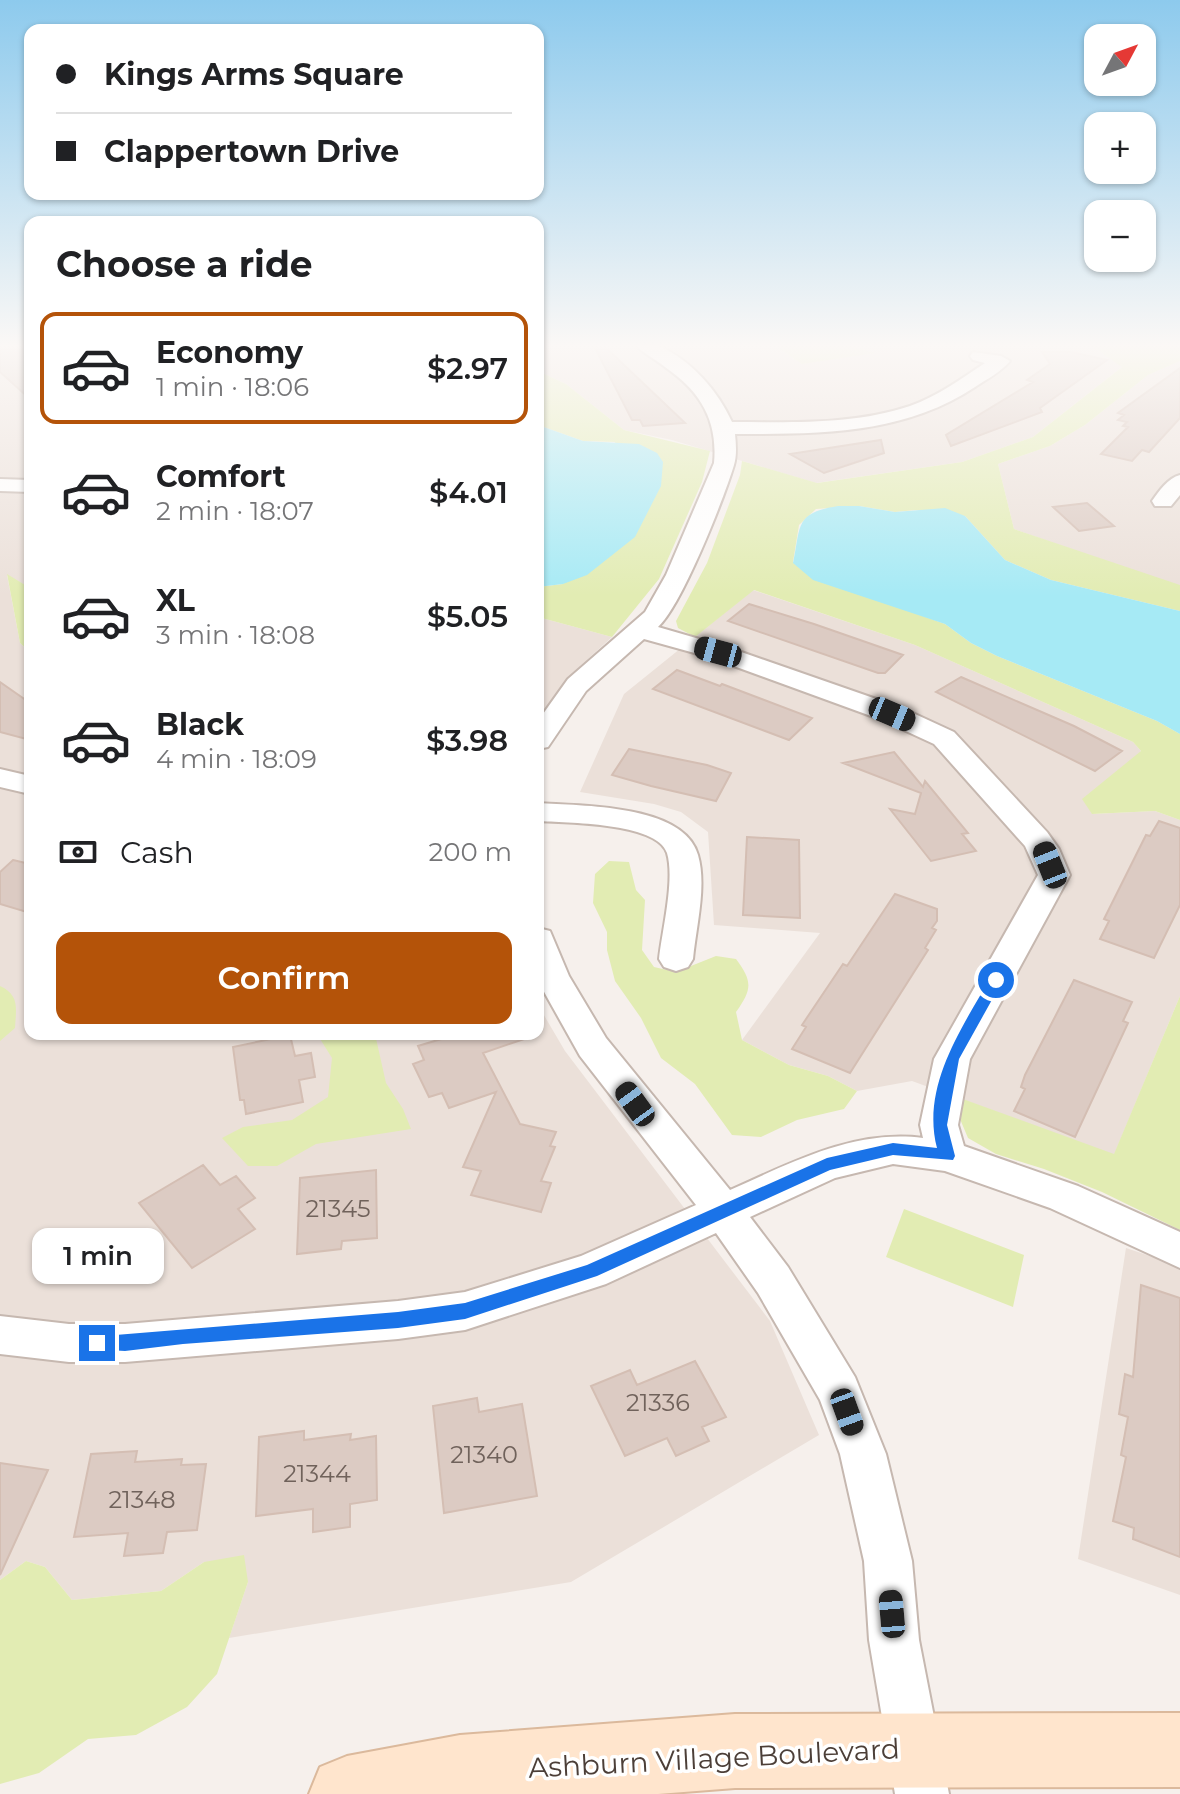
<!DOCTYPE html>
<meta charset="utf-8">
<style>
:root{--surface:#fff;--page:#f2f2f2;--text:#202124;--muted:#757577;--line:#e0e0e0;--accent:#b45309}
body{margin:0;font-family:Montserrat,sans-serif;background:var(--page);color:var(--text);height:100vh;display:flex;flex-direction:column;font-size:30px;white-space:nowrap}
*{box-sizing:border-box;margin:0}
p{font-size:26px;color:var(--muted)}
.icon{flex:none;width:44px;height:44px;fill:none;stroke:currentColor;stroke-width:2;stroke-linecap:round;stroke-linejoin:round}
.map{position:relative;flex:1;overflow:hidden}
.panel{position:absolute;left:24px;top:216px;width:520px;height:824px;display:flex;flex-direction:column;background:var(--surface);border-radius:16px;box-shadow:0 2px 6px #0004}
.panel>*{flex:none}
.top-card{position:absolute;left:24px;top:24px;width:520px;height:176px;border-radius:16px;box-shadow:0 2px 6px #0004;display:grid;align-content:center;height:176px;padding:0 32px;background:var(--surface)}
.needle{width:52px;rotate:49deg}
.controls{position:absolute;left:1084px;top:24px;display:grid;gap:16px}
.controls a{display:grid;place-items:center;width:72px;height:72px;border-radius:16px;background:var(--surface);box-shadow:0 2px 6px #0004;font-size:40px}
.end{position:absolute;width:36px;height:36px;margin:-18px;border:10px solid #1a73e8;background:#fff;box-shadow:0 0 0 4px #fff}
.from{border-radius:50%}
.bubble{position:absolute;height:56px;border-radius:16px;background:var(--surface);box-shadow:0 2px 6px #0004;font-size:26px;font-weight:600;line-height:56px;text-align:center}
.car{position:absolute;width:24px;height:48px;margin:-24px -12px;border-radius:10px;box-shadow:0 0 6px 2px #0007;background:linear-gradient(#222 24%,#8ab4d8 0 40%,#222 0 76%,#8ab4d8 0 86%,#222 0)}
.top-card b{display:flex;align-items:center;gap:28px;height:76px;font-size:30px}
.top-card b+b{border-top:2px solid var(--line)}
.top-card i{width:20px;height:20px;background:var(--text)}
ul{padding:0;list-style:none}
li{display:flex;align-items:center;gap:24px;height:112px;margin:0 16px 12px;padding:0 16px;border:4px solid transparent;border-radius:16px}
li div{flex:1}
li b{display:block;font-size:30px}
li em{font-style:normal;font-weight:600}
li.on{border-color:var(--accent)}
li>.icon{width:72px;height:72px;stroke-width:1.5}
h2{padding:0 32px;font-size:36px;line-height:96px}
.pay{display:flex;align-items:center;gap:20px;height:88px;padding:0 32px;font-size:30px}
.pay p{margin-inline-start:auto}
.cta{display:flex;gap:16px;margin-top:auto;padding:16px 32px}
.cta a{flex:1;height:92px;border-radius:16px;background:var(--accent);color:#fff;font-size:32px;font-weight:600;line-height:92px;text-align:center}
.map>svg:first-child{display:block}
</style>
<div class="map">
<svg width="1180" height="1794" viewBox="0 0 1180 1794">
<rect width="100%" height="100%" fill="#f6f0ec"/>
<path fill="#ebe0d9" d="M 0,344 L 30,344 L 30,588 L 7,575 L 20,643 L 30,652 L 30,1034 L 538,1034 L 538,1005 L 565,1051 L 770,1321 L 819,1435 L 571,1582 L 229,1638 L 248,1582 L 204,1562 L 161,1591 L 72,1600 L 45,1567 L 26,1561 L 0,1580 Z
M 538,344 L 772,344 L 802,364 L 873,353 L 844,344 L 1089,344 L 1123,366 L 1033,437 L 962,462 L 816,483 L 672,440 L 624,430 L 566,384 L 538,371 Z
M 1180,361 L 1180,585 L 1175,586 L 1014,529 L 998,464 L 1050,446 L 1085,425 L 1148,375 Z
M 753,590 L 915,645 L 1133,742 L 1141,751 L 1093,814 L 1155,811 L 1180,820 L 1180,996 L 1114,1155 L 912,1081 L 857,1091 L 828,1076 L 789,1065 L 742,1040 L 820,933 L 714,925 L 708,832 L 681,812 L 654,804 L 580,792 L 624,694 Z
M 538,617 L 612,637 L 568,677 L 538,719 Z
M 1126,1248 L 1180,1266 L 1180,1595 L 1078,1559 Z"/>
<path fill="#e2ecb3" d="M 772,344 L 844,344 L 875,353 L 802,364 Z
M 1089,344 L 1180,344 L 1180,361 L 1148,375 L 1085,425 L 1050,446 L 998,464 L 1014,529 L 1180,585 L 1180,611 L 1051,580 L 1005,560 L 965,516 L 916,510 L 895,512 L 859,506 L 816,509 L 799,525 L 793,562 L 881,601 L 945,624 L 971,643 L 997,656 L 1157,721 L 1180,734 L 1180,820 L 1155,811 L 1092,814 L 1082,799 L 1141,751 L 1133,742 L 915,645 L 754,590 L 695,637 L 678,628 L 676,621 L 707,563 L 740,475 L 742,461 L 817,483 L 962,462 L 1033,437 L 1122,367 Z
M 538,371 L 566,384 L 624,430 L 710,451 L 702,482 L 659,579 L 612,637 L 538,617 L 538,587 L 563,584 L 615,442 L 583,441 L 538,425 Z
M 7,574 L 30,588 L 30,652 L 20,643 Z
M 609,861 L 629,862 L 636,890 L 645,900 L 642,950 L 654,967 L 676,972 L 716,956 L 736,959 C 753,982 752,989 736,1012 L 742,1040 L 789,1065 L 828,1076 L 857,1091 L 844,1109 L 797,1120 L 761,1137 L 732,1135 L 695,1084 L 661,1058 L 641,1018 L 615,981 L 607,950 L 607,932 L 593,903 L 595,874 Z
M 0,986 C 20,995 16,1009 15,1028 L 0,1041 Z
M 1180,996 L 1180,1230 L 1102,1192 L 1044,1169 L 996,1154 L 968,1138 L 960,1119 L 960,1098 L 1114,1154 Z
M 317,1034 L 375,1034 L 386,1083 L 403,1109 L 411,1129 L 316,1144 L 277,1166 L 248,1166 L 222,1138 L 243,1127 L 292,1120 L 328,1097 L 332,1058 Z
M 904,1209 L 1024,1255 L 1013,1307 L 886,1257 Z
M 244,1555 L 248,1582 L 217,1674 L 187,1707 L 136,1735 L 88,1739 L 39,1773 L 0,1784 L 0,1580 L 26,1561 L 45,1567 L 72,1600 L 161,1591 L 204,1562 Z"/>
<path fill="#a6eaf5" d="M 538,425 L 583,441 L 639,444 L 657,453 L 663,462 L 661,486 L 635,537 L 587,575 L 563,584 L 538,587 Z
M 838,506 L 859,506 L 895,512 L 945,508 L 965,516 L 1005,560 L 1051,580 L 1180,611 L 1180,734 L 1157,721 L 997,656 L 971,643 L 945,624 L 813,580 L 793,563 C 801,526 794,513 838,506 Z"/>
<path fill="#dccbc3" stroke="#d4beb3" stroke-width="2" d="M 0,344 L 30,344 L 30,399 L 0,372 Z
M 593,344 L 602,344 L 685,423 L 643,426 L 640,420 L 632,420 Z
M 1042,352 L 1071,352 L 1107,360 L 1040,408 L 1042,412 L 951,446 L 946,435 L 1033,382 L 1027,380 L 1050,364 Z
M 1180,368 L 1180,418 L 1149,452 L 1142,450 L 1132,461 L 1101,454 L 1128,427 L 1123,426 L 1127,422 L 1118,420 L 1124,415 L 1118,413 Z
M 881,440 L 884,453 L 824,473 L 790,454 Z
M 1087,503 L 1114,526 L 1079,531 L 1053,507 Z
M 749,604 L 814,624 L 903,655 L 885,673 L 878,673 L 728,621 Z
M 677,670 L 720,686 L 722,684 L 812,718 L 789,740 L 653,689 Z
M 961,677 L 1074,726 L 1122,751 L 1095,771 L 936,692 Z
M 0,682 L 30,703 L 30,740 L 0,732 Z
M 629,749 L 707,765 L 731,773 L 716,801 L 651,786 L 612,775 Z
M 894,752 L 923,787 L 925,781 L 968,833 L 962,834 L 976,851 L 931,861 L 890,809 L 915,814 L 921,793 L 843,763 Z
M 1159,821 L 1180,828 L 1180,905 L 1154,958 L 1100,939 L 1109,921 L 1104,919 L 1146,835 L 1150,836 Z
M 747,837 L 799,840 L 800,918 L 743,915 Z
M 13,860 L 30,864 L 30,913 L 0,904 L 0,872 Z
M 895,894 L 937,909 L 937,921 L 932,928 L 936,930 L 925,948 L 928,950 L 850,1073 L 792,1049 L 806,1027 L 802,1025 L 843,964 L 847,966 Z
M 1074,980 L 1132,1002 L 1123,1021 L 1128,1023 L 1075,1137 L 1014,1111 L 1025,1089 L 1021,1087 L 1025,1075 Z
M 458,1034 L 526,1034 L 527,1038 L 483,1053 L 520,1124 L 556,1132 L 550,1146 L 555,1147 L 541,1181 L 551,1183 L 541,1212 L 471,1195 L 481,1171 L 463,1167 L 496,1092 L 449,1108 L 442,1093 L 429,1097 L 413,1064 L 424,1060 L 418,1046 Z
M 290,1035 L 295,1056 L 311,1053 L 315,1077 L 299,1080 L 303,1102 L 246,1114 L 244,1100 L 240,1100 L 233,1047 Z
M 203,1165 L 220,1185 L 236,1176 L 255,1198 L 238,1209 L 255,1229 L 192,1268 L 139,1203 Z
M 376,1170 L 377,1238 L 342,1241 L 341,1249 L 297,1254 L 300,1178 Z
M 1141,1285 L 1180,1298 L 1180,1557 L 1133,1539 L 1134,1528 L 1113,1521 L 1126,1457 L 1121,1455 L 1128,1417 L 1119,1414 L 1125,1374 L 1133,1377 Z
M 695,1361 L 726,1417 L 702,1427 L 709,1441 L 676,1456 L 667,1438 L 625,1456 L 591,1386 L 630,1370 L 637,1385 Z
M 477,1398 L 479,1412 L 522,1404 L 537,1496 L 444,1513 L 433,1406 Z
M 304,1431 L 304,1440 L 351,1434 L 350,1440 L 376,1436 L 377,1500 L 350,1504 L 350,1527 L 313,1532 L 313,1509 L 256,1516 L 259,1437 Z
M 137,1451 L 135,1462 L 182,1459 L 181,1465 L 206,1464 L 197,1530 L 167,1532 L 163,1553 L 124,1556 L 128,1533 L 74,1537 L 91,1454 Z
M 0,1463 L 48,1470 L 0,1575 Z"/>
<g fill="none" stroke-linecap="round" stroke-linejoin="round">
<defs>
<path id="minor" d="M 634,344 C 642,344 652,343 659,346 C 691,360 718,391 732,422 C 791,422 854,425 910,406 C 938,396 961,379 985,363 L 973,360 L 970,356 L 973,352 L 1001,356 L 1010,361 C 1001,372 987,379 975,387 C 903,435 818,434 735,434 C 736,444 737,455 734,465 C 724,498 682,605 658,627 L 727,647 L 902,708 L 954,732 L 1047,832 L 1059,849 L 1070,875 L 970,1059 L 958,1125 L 964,1146 L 1078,1186 L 1180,1232 L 1180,1268 L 1050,1208 L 945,1171 L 893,1164 L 835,1178 L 750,1217 L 788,1267 L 855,1377 L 886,1454 L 912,1561 L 919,1640 L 949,1794 L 895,1794 L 869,1640 L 864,1561 L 840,1454 L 820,1400 L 758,1293 L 716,1233 L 606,1284 L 465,1330 L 398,1339 L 125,1362 L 69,1362 L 0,1354 L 0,1316 L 69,1324 L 125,1324 L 398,1301 L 465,1292 L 581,1256 L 696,1205 L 580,1056 L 538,981 L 538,928 L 550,931 L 569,976 L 606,1038 L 730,1190 C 791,1163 854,1129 923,1138 L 920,1125 L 934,1059 L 1038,875 L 1025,846 L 934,744 L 882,720 L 709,657 L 644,639 L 586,691 L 548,747 L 538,749 L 538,721 L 568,679 L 645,612 L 666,575 L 714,463 C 718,420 700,391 665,367 C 655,359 643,353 634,344 Z
M 1180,475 L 1180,495 L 1171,506 L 1155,506 L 1152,501 C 1159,491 1168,478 1180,475 Z
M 0,479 L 30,480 L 30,492 L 0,491 Z
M 0,769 L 30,776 L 30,794 L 0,787 Z
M 538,803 C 581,806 684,804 698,855 C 707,886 696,927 693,959 L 688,967 L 676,971 L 664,967 L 659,959 C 662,931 675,880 667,853 C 657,822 565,823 538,821 Z"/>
<path id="secondary" d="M 1180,1713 L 1180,1787 L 735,1788 L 658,1794 L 309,1794 L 320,1767 L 347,1756 L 460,1735 L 735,1714 Z"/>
</defs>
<use href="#minor" stroke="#c6b8b0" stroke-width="4"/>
<use href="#secondary" stroke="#dbb99c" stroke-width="4"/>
<use href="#minor" fill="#fff" fill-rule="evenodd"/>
<use href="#secondary" fill="#ffe5cd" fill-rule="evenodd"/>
</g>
<linearGradient id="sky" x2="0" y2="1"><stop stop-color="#8dcaed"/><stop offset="0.58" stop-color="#fbf8f6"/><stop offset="1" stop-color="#fbf8f6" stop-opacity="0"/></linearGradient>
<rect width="1180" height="596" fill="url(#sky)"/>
<path fill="#1a73e8" d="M 996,976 L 1003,980 L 959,1059 L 947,1125 L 955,1156 L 953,1160 L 893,1155 L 830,1170 L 597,1276 L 465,1319 L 398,1328 L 183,1344 L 125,1351 L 91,1349 L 88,1343 L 91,1337 L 398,1312 L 465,1303 L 587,1265 L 827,1158 L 893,1143 L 937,1148 C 921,1087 961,1029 991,977 Z"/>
<g text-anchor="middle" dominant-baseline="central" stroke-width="7" stroke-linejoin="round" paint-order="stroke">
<g font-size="24" fill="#70625b">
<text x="338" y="1208">21345</text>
<text x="658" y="1402">21336</text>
<text x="484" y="1454">21340</text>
<text x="317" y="1473">21344</text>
<text x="142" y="1499">21348</text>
</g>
<g font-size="28" fill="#4c3f38" stroke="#fff">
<text transform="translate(714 1758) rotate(-3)">Ashburn Village Boulevard</text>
</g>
</g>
</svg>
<div class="controls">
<a><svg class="needle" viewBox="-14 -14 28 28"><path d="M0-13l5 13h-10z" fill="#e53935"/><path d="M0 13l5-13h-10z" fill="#757577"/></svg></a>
<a>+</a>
<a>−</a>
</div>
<i class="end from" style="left:996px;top:980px"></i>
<i class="end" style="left:97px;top:1343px"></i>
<div class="bubble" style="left:32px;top:1228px;width:132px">1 min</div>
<i class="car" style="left:718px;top:652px;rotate:285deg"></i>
<i class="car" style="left:892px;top:714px;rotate:113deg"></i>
<i class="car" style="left:1050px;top:865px;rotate:338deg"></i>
<i class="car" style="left:635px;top:1104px;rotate:324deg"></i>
<i class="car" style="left:847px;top:1412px;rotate:160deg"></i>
<i class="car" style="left:892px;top:1614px;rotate:355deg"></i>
<div class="top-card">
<b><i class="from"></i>Kings Arms Square</b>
<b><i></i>Clappertown Drive</b>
</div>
<section class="panel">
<h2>Choose a ride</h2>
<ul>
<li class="on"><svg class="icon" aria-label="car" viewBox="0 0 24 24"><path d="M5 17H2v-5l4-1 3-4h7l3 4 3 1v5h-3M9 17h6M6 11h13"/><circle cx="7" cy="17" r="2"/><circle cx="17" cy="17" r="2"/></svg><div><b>Economy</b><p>1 min · 18:06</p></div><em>$2.97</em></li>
<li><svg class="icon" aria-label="car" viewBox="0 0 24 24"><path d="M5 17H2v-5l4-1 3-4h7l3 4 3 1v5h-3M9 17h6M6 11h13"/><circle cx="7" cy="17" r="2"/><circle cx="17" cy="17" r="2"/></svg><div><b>Comfort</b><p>2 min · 18:07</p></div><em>$4.01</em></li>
<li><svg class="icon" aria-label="car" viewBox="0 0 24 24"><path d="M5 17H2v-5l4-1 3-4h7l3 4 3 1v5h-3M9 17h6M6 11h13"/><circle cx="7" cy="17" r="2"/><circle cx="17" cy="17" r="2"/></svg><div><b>XL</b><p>3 min · 18:08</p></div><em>$5.05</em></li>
<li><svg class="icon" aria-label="car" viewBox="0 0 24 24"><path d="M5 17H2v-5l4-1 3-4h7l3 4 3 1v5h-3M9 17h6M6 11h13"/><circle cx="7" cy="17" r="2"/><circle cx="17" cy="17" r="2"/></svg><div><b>Black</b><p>4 min · 18:09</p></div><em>$3.98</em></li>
</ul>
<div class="pay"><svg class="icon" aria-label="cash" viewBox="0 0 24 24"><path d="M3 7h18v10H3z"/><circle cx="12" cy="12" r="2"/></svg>Cash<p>200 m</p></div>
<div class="cta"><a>Confirm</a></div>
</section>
</div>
